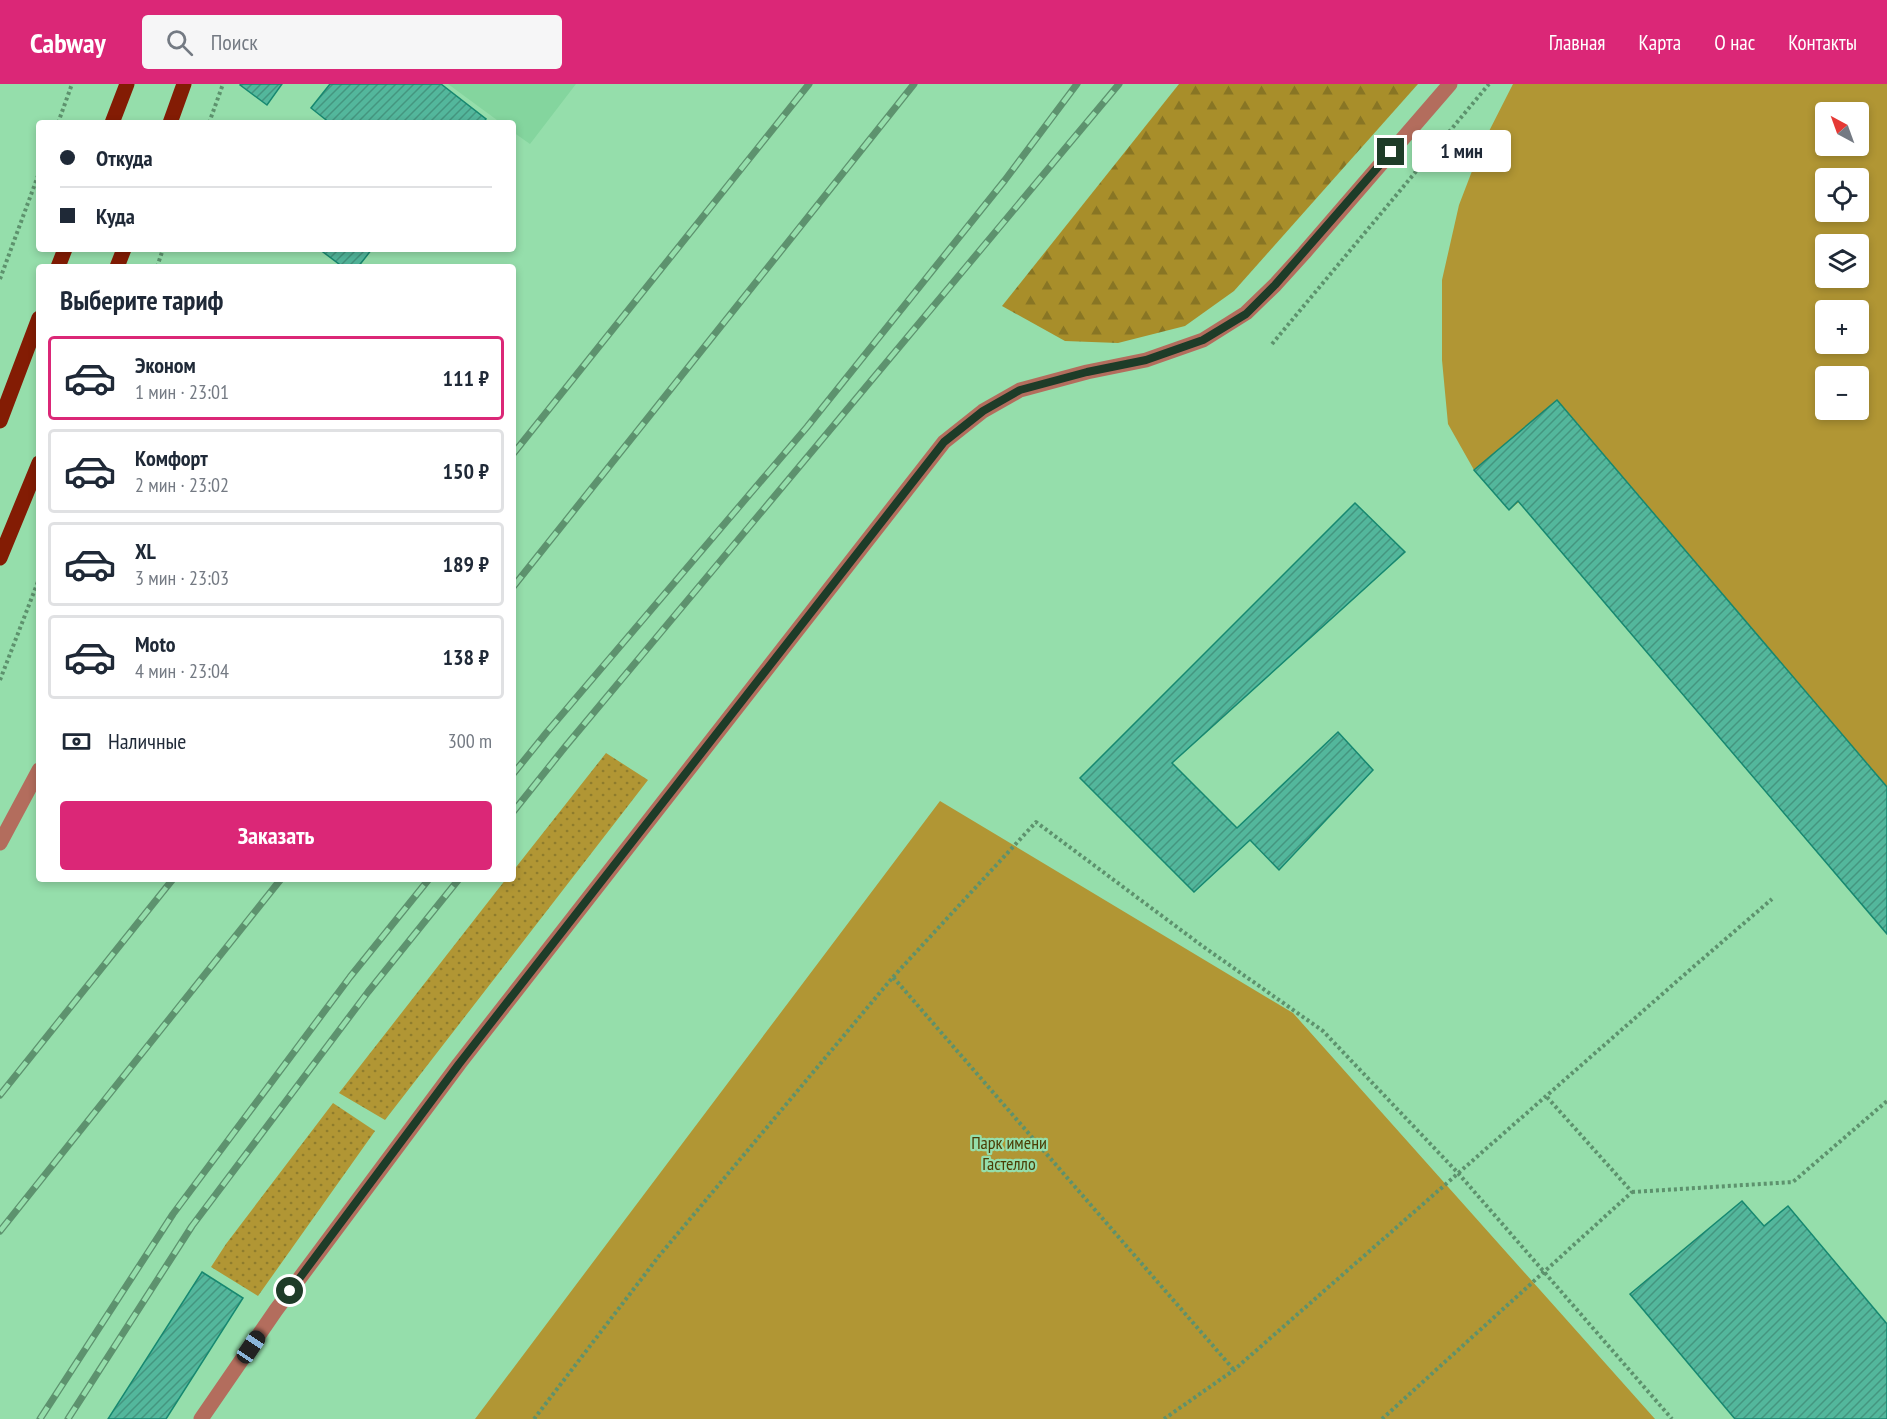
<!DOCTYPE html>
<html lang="ru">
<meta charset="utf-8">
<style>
:root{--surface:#fff;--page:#f6f6f7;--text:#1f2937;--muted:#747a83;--line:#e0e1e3;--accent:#db2777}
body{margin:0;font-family:"PT Sans Narrow",sans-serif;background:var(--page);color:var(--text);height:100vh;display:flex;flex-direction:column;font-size:22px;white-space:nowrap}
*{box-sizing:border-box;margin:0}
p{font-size:20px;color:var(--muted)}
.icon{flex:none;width:33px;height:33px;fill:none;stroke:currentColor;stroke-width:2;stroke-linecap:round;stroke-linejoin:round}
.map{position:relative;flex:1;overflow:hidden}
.drawer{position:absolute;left:36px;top:180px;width:480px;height:618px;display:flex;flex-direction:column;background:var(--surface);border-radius:6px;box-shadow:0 3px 9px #0003}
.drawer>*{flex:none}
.guide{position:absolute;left:36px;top:36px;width:480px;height:132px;border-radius:6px;box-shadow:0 3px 9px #0003;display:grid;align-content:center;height:132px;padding:0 24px;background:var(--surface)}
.needle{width:39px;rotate:319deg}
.tools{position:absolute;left:1815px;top:18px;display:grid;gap:12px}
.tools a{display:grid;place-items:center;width:54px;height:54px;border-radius:6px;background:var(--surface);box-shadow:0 3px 9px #0003;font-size:30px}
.end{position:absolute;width:27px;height:27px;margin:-14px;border:8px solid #1e3c28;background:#fff;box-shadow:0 0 0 3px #fff}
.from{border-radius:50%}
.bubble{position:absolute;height:42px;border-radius:6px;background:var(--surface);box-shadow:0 3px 9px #0003;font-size:20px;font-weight:600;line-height:42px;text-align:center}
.car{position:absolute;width:18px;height:36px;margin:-18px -9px;border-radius:8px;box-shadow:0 0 4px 2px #0007;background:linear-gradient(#222 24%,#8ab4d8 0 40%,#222 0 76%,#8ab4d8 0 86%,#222 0)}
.guide b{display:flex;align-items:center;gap:21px;height:57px;font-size:22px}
.guide b+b{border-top:2px solid var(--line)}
.guide i{width:15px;height:15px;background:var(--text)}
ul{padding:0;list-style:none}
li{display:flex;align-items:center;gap:18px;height:84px;margin:0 12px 9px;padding:0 12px;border:3px solid var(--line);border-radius:6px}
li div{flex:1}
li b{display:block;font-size:22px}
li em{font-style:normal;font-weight:600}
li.current{border-color:var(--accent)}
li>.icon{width:54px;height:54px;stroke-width:1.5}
h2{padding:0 24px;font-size:27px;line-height:72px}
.pay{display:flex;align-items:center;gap:15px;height:66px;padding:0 24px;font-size:22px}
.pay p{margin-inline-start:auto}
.button{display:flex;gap:12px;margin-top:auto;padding:12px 24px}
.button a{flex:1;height:69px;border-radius:6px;background:var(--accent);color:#fff;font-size:24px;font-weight:600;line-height:69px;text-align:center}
header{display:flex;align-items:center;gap:36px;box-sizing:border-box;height:84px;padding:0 30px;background:var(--accent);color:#fff}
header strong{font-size:28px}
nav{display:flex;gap:33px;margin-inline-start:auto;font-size:21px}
.search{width:420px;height:54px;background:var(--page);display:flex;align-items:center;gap:15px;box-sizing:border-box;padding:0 21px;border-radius:6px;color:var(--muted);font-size:22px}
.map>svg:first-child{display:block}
</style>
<header>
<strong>Cabway</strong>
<div class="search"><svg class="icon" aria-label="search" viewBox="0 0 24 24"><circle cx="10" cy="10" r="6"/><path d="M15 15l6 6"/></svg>Поиск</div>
<nav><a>Главная</a><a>Карта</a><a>О нас</a><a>Контакты</a></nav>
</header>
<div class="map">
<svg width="1887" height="1335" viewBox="0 0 1887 1335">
<defs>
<pattern id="grass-dots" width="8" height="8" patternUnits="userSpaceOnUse" patternTransform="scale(1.5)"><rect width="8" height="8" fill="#b19634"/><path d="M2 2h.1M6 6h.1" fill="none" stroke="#8f7c2c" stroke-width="1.8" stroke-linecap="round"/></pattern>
<pattern id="forest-firs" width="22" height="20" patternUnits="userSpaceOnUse" patternTransform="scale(1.5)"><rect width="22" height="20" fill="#a88e2a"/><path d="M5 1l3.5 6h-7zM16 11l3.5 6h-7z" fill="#887524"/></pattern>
<pattern id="building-hatch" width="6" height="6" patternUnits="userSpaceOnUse" patternTransform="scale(1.5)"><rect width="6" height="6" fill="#53b79c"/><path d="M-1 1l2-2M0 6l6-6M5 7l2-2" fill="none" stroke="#44967f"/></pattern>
</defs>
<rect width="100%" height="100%" fill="#95deab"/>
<path fill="#84d59e" d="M 448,0 L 576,0 L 530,60 L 513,48 L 513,39 L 501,39 Z"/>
<path fill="url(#grass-dots)" d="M 606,669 L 648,696 L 385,1036 L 339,1009 L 506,795 L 513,795 L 513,787 Z
M 333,1019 L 375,1047 L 258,1212 L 211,1183 L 226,1160 Z"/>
<path fill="url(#forest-firs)" d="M 1179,0 L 1418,0 L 1234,207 L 1185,242 L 1118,259 L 1065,257 L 1002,222 Z"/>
<path fill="#b19634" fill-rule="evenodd" d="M 1513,0 L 1887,0 L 1887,850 L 1519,418 L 1509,426 L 1474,386 L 1448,340 L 1442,276 L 1442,196 L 1459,121 L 1482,61 ZM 1826,28 L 1858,28 L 1858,62 L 1826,62 ZM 1826,94 L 1858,94 L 1858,128 L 1826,128 ZM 1826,160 L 1858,160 L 1858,194 L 1826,194 ZM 1826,226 L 1858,226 L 1858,260 L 1826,260 ZM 1826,292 L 1858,292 L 1858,326 L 1826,326 Z
M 940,717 L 1293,929 L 1655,1335 L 475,1335 Z"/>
<path fill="url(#building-hatch)" stroke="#178870" stroke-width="1.5" d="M 241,0 L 282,0 L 267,21 L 240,1 Z
M 330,0 L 441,0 L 486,35 L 483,39 L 330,39 L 311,24 Z
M 319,165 L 372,165 L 358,183 L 343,183 Z
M 1557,316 L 1887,703 L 1887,850 L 1518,417 L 1509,426 L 1474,386 Z
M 1355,419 L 1405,468 L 1172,679 L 1237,744 L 1338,648 L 1373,686 L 1279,786 L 1250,756 L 1194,808 L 1080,694 Z
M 1742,1117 L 1764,1142 L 1788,1122 L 1887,1240 L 1887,1335 L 1735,1335 L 1630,1210 Z
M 202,1188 L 243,1214 L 166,1335 L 108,1335 Z"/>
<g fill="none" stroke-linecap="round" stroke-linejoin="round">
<path stroke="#5d926d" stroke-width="4" stroke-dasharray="3 3" stroke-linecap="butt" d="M 58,39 L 72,0
M 209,39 L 223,0
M 157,183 L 163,165
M 0,195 L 39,89
M 1272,260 L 1489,0
M 0,596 L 39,495
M 893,893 L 1036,738 L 1201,861 L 1323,947 L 1458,1089 L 1672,1335
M 1632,1108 L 1793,1098 L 1887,1017
M 534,1335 L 659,1172 L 893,893 L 1234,1286
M 1164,1335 L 1234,1286 L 1692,884 L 1772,815
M 1382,1335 L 1632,1108 L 1546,1012"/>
<path stroke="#b36d5d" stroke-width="15" d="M 0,759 L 39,686
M 201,1335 L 276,1226 L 459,980 L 944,358 L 983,327 L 1020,306 L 1087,288 L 1146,276 L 1203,256 L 1246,229 L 1275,201 L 1304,169 L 1450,0"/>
<path stroke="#831c04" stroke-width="15" d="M 112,39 L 127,0
M 170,39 L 184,0
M 58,183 L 65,165
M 117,183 L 124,165
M 0,337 L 39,234
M 0,474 L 39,379"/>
<defs>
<path id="rail" d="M 513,370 L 809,0
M 513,503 L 914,0
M 513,690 L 547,648 L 807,343 L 1005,96 L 1077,0
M 513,728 L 565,663 L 1119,0
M 0,1011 L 173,795
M 0,1147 L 281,795
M 40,1335 L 173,1130 L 350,893 L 429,795
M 68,1335 L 192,1142 L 368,908 L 459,795"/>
</defs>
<use href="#rail" stroke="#5d926e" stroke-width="7"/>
<use href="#rail" stroke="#95deab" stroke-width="4.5" stroke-dasharray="14" stroke-linecap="butt"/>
</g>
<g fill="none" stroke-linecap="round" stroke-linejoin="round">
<path stroke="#1e3c28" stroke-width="8" d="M 290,1207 L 459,980 L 944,358 L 983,327 L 1020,306 L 1087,288 L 1146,276 L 1203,256 L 1246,230 L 1275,201 L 1391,68"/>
</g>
<g text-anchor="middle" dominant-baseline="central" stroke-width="4.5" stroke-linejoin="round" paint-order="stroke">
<g font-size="18" fill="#4b3d05" stroke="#95deab">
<text x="1009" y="1058">Парк имени<tspan x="1009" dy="21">Гастелло</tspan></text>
</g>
</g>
</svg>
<div class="tools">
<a><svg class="needle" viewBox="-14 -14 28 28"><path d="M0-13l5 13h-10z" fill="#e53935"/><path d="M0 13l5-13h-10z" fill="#747a83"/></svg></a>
<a><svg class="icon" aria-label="locate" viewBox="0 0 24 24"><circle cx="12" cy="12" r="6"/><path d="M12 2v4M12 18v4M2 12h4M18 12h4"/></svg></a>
<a><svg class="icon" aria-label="layers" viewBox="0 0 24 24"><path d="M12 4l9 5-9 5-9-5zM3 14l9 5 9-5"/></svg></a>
<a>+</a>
<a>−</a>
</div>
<i class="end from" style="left:290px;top:1207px"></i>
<i class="end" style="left:1391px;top:68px"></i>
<div class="bubble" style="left:1412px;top:46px;width:99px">1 мин</div>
<i class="car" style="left:251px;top:1263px;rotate:34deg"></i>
<div class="guide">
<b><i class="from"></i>Откуда</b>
<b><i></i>Куда</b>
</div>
<section class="drawer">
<h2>Выберите тариф</h2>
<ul>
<li class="current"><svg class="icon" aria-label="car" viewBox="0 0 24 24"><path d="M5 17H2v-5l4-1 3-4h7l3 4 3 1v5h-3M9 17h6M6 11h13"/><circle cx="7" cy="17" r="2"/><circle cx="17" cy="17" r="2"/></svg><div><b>Эконом</b><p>1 мин · 23:01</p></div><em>111 ₽</em></li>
<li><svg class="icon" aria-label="car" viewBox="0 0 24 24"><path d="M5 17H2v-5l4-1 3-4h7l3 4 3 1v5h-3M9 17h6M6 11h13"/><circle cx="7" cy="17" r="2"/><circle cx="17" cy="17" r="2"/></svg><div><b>Комфорт</b><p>2 мин · 23:02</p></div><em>150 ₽</em></li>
<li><svg class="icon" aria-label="car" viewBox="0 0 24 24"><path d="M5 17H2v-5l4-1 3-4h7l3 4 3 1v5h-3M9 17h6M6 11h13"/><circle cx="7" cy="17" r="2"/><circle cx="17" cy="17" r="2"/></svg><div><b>XL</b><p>3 мин · 23:03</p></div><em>189 ₽</em></li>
<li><svg class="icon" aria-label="car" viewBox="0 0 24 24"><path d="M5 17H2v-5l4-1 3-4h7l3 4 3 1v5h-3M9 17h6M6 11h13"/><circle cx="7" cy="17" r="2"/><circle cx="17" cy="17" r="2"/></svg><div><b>Moto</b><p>4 мин · 23:04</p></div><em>138 ₽</em></li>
</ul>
<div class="pay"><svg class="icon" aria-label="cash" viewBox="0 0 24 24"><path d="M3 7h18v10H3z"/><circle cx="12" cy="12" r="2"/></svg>Наличные<p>300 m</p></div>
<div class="button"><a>Заказать</a></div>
</section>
</div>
